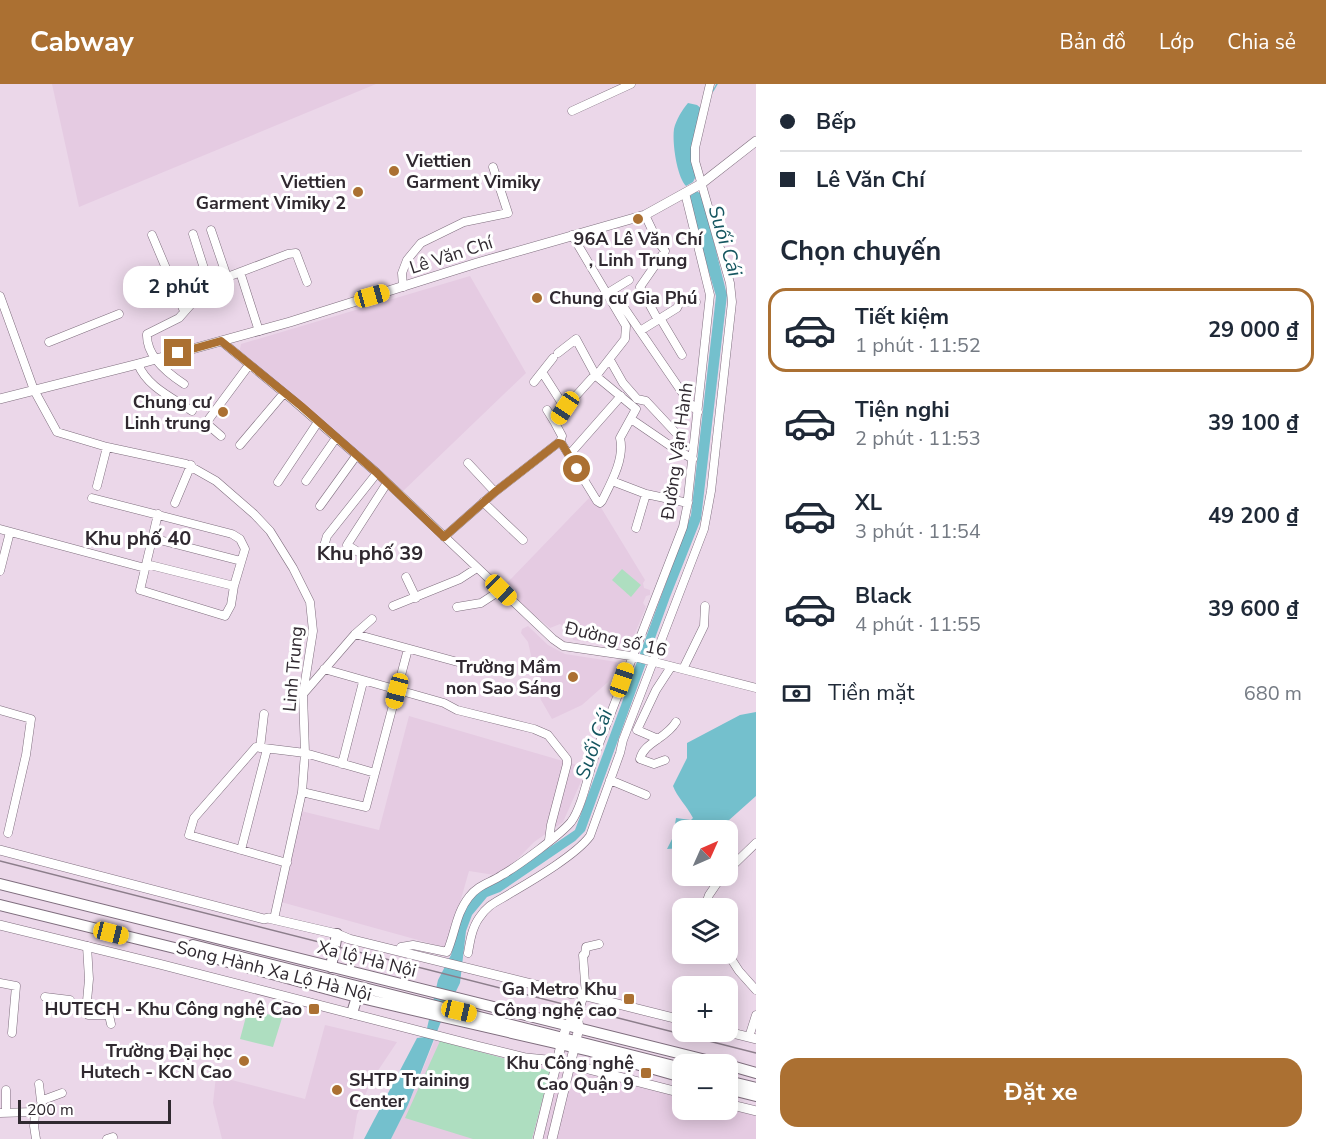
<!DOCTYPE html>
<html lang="vi">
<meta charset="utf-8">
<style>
:root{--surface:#fff;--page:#f2f2f3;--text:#1f2937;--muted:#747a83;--line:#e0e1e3;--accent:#ab7032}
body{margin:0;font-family:"Nunito Sans",sans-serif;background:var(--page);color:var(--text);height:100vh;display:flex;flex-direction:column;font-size:22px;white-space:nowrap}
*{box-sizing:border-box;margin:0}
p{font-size:20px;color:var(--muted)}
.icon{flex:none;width:33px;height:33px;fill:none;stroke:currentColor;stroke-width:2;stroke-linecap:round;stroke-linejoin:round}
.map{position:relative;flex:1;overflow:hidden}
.drawer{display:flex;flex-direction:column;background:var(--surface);width:570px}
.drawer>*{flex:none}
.hud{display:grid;align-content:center;height:132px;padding:0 24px;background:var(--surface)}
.needle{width:39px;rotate:45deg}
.tools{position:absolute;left:672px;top:736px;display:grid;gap:12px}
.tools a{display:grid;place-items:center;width:66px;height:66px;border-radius:12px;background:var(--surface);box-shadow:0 3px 15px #0003;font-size:30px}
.scale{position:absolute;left:18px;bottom:15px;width:153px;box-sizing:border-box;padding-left:6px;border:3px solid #302930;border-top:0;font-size:16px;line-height:21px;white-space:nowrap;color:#302930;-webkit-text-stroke:4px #fff;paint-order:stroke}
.end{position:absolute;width:27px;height:27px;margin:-14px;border:8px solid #ab7032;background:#fff;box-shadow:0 0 0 3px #fff}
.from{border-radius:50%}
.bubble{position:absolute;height:42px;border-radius:18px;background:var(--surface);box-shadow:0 3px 15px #0003;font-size:20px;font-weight:700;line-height:42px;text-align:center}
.car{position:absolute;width:18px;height:36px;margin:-18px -9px;border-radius:8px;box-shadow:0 0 4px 2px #0007;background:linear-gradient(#f5c518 24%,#345 0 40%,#f5c518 0 76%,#345 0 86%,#f5c518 0)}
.hud b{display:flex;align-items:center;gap:21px;height:57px;font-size:22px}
.hud b+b{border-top:2px solid var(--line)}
.hud i{width:15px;height:15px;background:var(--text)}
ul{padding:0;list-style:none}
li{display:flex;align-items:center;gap:18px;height:84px;margin:0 12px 9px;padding:0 12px;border:3px solid transparent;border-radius:18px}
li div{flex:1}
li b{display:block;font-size:22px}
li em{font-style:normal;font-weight:700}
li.selected{border-color:var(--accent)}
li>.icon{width:54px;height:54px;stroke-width:1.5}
h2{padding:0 24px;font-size:27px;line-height:72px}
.pay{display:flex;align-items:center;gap:15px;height:66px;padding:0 24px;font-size:22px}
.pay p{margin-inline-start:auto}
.cta{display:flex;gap:12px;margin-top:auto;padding:12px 24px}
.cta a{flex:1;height:69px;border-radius:18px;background:var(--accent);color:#fff;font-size:24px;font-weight:700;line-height:69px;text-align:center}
header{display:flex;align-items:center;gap:36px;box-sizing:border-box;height:84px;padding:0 30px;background:var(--accent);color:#fff}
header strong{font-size:28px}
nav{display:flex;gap:33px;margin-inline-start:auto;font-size:21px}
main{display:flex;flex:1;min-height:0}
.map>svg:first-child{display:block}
</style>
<header>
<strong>Cabway</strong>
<nav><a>Bản đồ</a><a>Lớp</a><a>Chia sẻ</a></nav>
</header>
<main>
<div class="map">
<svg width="756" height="1055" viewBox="0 0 756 1055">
<rect width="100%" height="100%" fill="#ebd7e9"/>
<path fill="#e5cbe2" d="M 52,0 L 376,0 L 79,123 Z
M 470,192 L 526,289 L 401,409 L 239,270 L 241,260 Z
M 591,412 L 600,422 L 645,496 L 643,499 L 644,504 L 650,506 L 650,511 L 646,512 L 643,519 L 646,523 L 630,561 L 626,563 L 573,556 L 572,548 L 560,540 L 550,544 L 520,519 L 505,501 Z
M 528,542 L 548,561 L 565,570 L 617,578 L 614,588 L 608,598 L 582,621 L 552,635 L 541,616 L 528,558 L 521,549 L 522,545 Z
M 409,632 L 587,684 L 563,738 L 534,758 L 501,792 L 469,787 L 447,864 L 281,818 L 301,727 L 379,746 Z
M 325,941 L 397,958 L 371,997 L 357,1031 L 353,1055 L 222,1055 L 213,1019 L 216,992 L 305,1015 Z
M 436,953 L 682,1014 L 682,1026 L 728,1025 L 756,1032 L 756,1055 L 391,1055 L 408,1021 Z"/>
<path fill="#aedec0" d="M 622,485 L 641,501 L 631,513 L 612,496 Z
M 248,925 L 282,934 L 273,963 L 240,955 Z
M 440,957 L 550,987 L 532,1055 L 473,1055 L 405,1034 Z"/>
<path fill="#74c0cd" d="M 688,19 L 697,21 L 702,25 L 693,56 L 692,67 L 696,92 L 693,98 L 686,102 C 677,93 672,59 674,45 C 676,36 682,26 688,19 Z
M 696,107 L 702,110 L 727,211 L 701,435 L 670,513 L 585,747 L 575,757 L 500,808 L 487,813 L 472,831 L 466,847 L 460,899 L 440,940 L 408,1021 L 391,1055 L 364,1055 L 417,954 L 425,953 L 438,896 L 451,871 L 461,833 L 469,819 L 481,806 L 500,797 L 575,746 L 691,431 L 716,212 L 688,117 L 688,114 Z
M 756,628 L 756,712 L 728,737 L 712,747 L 682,747 L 682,764 L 667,765 L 673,753 L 676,734 L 691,736 L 693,734 C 687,722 677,713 673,702 L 687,674 L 687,659 L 740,631 Z"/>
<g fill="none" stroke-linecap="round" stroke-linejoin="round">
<path stroke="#74c0cd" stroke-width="1.5" d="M 713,7 L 717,0"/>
<defs>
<path id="minor" d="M 572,27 L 631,0
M 645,131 L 657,156 L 665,167 L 640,203 L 658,236
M 211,146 L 227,193
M 193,150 L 209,200
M 152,151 L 184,227
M 240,188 L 259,247
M 403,203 L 402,189 L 407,176 L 421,159 L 464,138 L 508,129 L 493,83
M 611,207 L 629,196
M 606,208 L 614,209 L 688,317 L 698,328
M 0,212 L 34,306 L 57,348 L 107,363 L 186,380 L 216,397 L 254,430 L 270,447 L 293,484 L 310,518 L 313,547 L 303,610 L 305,669 L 302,708 L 274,835
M 660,234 L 682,271
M 640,247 L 677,224 L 680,218 L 696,218
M 221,257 L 294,317 L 377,389 L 553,555 L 563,562 L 631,572 L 756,604
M 49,258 L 119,230
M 610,276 L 623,299 L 637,315 L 646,317 L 675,348
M 138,280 C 147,303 173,314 192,327
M 542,288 L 565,324
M 534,298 L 553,274
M 184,300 C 167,289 146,271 147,250 L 179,234 L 209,200 L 288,170 L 296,169 L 307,198
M 547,326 L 555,339
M 631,335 L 672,363 L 693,375
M 221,352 L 206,339 L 249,281
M 560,359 L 562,352 L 555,339 L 565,324 L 592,294 L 596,292 L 625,255 L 626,242 L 572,151
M 240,361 L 284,309
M 569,371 L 621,312
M 468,379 L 495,408
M 306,397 L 336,354
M 612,397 L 646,410 L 688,419
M 278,398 L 318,338
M 97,402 L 107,363
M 92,414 L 232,450 L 240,455 L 245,465 L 234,502 L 231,521 L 225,532 L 140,506 L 158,430
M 483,418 L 523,456
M 175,419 L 191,381
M 320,422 L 356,372
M 636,444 L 646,410
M 0,445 L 145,484
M 444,453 L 495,408 L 558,359 L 562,360 L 597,417 L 600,419 L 602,417 C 611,399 625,374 620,354 L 636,325 L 596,292 L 576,255 L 558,269
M 152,454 L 241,477
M 321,472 L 327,452 L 377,389
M 365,472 L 347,461 L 387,399
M 146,480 L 234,502
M 0,487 L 10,448
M 406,493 L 416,514
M 393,522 L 460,495 L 477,484
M 457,523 L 481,519 L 501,506
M 355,550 L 465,580
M 324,585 L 444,619 L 457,626 L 534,645 L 548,651 L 567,675 L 567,680 L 551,741 L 549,756
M 683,585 L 704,542 L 705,522
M 304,609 L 355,550 L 372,535
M 0,626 L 31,635 L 26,671 L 8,749
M 658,655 L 637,646 L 656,606 L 671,583
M 260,664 L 264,630
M 665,676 L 654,680 L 640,675 C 644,658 666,655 676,638
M 342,680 L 363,598
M 610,696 L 646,711
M 302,708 L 366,723 L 408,565
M 241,766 L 267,665
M 287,779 L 189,751 L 194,734 L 256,663 L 305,669 L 375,689
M 728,786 L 756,759
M 704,825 L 709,811 L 722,792
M 87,862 L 89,895 L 86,928 L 88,931 L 109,931 L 111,940
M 401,863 L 413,861 L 447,868 C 455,850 456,829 469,813 C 478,801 490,799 502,791 C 518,782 560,751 571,738 C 583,722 589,685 597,665 C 625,591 654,517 683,443 L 687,423 L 710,211 L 685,109
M 468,869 C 470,857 472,844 479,834 C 489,819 497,818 511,809 C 533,796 576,771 590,752 L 620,669 L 623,656 L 704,445 L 711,407 L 732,218 L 730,199 L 695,77 L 695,64 L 710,0
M 728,870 L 739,887 L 756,906
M 0,899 L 16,902 L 12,949
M 586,912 L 583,871 L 585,870 L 586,863 L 599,860
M 45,913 L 70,916
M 749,953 L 756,931
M 39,1000 L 41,1017
M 6,1028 L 6,1006
M 0,1029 L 33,1028 L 35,1030 L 34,1042 L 36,1055
M 35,1030 L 39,1026 L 43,1016 L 62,1009
M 107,1055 L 113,1053"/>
<path id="major" d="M 0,315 L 138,280 L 290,238 L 477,179 L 645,131 L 701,100 L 756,57
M 0,766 L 264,835 L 268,834 L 337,850 L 349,855 L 572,910 L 574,908
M 0,841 L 163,881 L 477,962 L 526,974 L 557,977 L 682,1009
M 570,906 L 586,912 L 682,936
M 728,948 L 756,955
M 728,1020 L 756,1027
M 538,1055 L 563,953 L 567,941 L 571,937
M 552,1055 L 579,944 L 577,931 L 583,912"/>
<path id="highway" d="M 0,800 L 726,981
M 0,821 L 199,870 L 357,913 L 590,967 L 682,993
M 193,861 L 682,984
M 331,883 L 337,850
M 352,929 L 357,913
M 728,981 L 756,989
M 728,997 L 756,1004
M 728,1005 L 756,1012"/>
</defs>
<use href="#minor" stroke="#7f6e7e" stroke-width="9"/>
<use href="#major" stroke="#7f6e7e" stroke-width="10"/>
<use href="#highway" stroke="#7f6e7e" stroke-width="12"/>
<use href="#minor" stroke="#fff" stroke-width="8"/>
<use href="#major" stroke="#fff" stroke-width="9"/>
<use href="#highway" stroke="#fff" stroke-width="10"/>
<path stroke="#8c7e8b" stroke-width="1.5" d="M 0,777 L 756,969"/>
</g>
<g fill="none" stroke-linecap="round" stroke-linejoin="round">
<path stroke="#ab7032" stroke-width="8" d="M 178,269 L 221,257 L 301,322 L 377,389 L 444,453 L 495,408 L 558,359 L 562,360 L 577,385"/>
</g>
<g fill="#ab7032" stroke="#fff" stroke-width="2">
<circle cx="394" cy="87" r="6"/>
<circle cx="358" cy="108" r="6"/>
<circle cx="638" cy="135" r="6"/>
<circle cx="537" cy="214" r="6"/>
<circle cx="223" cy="328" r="6"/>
<circle cx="573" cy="593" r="6"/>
<rect x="623" y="909" width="12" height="12" rx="3"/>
<rect x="308" y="919" width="12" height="12" rx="3"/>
<circle cx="244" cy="977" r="6"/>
<rect x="640" y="983" width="12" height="12" rx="3"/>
<circle cx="337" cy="1006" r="6"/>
</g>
<g text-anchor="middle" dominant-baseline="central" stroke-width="6" stroke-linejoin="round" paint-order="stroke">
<g font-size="18" font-weight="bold" fill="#302930" stroke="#fff" text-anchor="end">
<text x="406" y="77" text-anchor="start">Viettien<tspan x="406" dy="21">Garment Vimiky</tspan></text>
<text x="346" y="98">Viettien<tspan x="346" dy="21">Garment Vimiky 2</tspan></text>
<text x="638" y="155" text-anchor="middle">96A Lê Văn Chí<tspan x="638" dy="21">, Linh Trung</tspan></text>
<text x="549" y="214" text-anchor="start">Chung cư Gia Phú</text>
<text x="211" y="318">Chung cư<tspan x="211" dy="21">Linh trung</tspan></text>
<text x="561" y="583">Trường Mầm<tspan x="561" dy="21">non Sao Sáng</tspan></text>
<text x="617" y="905">Ga Metro Khu<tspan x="617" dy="21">Công nghệ cao</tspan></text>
<text x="302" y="925">HUTECH - Khu Công nghệ Cao</text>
<text x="232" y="967">Trường Đại học<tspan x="232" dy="21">Hutech - KCN Cao</tspan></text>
<text x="634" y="979">Khu Công nghệ<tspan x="634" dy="21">Cao Quận 9</tspan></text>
<text x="349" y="996" text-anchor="start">SHTP Training<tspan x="349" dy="21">Center</tspan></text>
</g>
<g font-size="18" fill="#302930" stroke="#fff">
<text transform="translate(451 171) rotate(-18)">Lê Văn Chí</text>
<text transform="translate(677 367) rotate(-82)">Đường Vận Hành</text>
<text transform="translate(616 555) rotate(13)">Đường số 16</text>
<text transform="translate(293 585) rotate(-85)">Linh Trung</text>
<text transform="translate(367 875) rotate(14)">Xa lộ Hà Nội</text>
<text transform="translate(274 887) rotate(14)">Song Hành Xa Lộ Hà Nội</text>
</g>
<g font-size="20" font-style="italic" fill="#155660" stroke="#fff">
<text transform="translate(725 157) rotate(73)">Suối Cái</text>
<text transform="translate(594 660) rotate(-70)">Suối Cái</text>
</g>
<g font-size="20" font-weight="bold" fill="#302930" stroke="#fff">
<text x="138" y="454">Khu phố 40</text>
<text x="370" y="469">Khu phố 39</text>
</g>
</g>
</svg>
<div class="tools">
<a><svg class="needle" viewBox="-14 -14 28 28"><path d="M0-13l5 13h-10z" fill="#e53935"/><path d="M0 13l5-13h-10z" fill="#747a83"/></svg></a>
<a><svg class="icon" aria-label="layers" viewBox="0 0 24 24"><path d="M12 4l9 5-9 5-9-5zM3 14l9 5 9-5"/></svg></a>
<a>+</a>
<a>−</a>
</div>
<div class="scale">200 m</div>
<i class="end from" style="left:577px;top:385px"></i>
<i class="end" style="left:178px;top:269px"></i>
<div class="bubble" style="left:123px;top:182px;width:111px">2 phút</div>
<i class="car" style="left:372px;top:212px;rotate:74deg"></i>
<i class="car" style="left:565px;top:324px;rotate:214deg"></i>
<i class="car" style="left:501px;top:506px;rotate:134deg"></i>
<i class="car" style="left:622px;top:596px;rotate:19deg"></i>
<i class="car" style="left:397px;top:607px;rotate:195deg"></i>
<i class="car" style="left:111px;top:849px;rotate:104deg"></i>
<i class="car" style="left:459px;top:927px;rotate:103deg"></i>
</div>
<section class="drawer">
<div class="hud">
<b><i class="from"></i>Bếp</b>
<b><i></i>Lê Văn Chí</b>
</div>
<h2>Chọn chuyến</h2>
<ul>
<li class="selected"><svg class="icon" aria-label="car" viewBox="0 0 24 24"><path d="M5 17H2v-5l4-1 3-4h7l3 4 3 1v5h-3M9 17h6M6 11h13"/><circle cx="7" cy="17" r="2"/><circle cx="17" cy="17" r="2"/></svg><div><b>Tiết kiệm</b><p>1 phút · 11:52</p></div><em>29 000 ₫</em></li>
<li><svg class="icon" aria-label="car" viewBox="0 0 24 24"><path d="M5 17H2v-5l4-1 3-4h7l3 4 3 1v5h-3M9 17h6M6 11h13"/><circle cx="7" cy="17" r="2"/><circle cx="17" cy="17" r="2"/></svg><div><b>Tiện nghi</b><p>2 phút · 11:53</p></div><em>39 100 ₫</em></li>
<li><svg class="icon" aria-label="car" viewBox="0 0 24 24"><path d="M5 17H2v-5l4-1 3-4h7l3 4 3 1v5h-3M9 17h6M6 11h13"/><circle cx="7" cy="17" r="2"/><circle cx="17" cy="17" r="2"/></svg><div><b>XL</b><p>3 phút · 11:54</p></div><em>49 200 ₫</em></li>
<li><svg class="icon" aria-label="car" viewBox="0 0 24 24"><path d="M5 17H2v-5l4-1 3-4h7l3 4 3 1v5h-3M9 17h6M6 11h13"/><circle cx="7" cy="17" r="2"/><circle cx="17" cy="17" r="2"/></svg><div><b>Black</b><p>4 phút · 11:55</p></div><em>39 600 ₫</em></li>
</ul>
<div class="pay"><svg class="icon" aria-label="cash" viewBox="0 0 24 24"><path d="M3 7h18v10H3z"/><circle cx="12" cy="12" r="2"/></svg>Tiền mặt<p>680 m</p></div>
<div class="cta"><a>Đặt xe</a></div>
</section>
</main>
